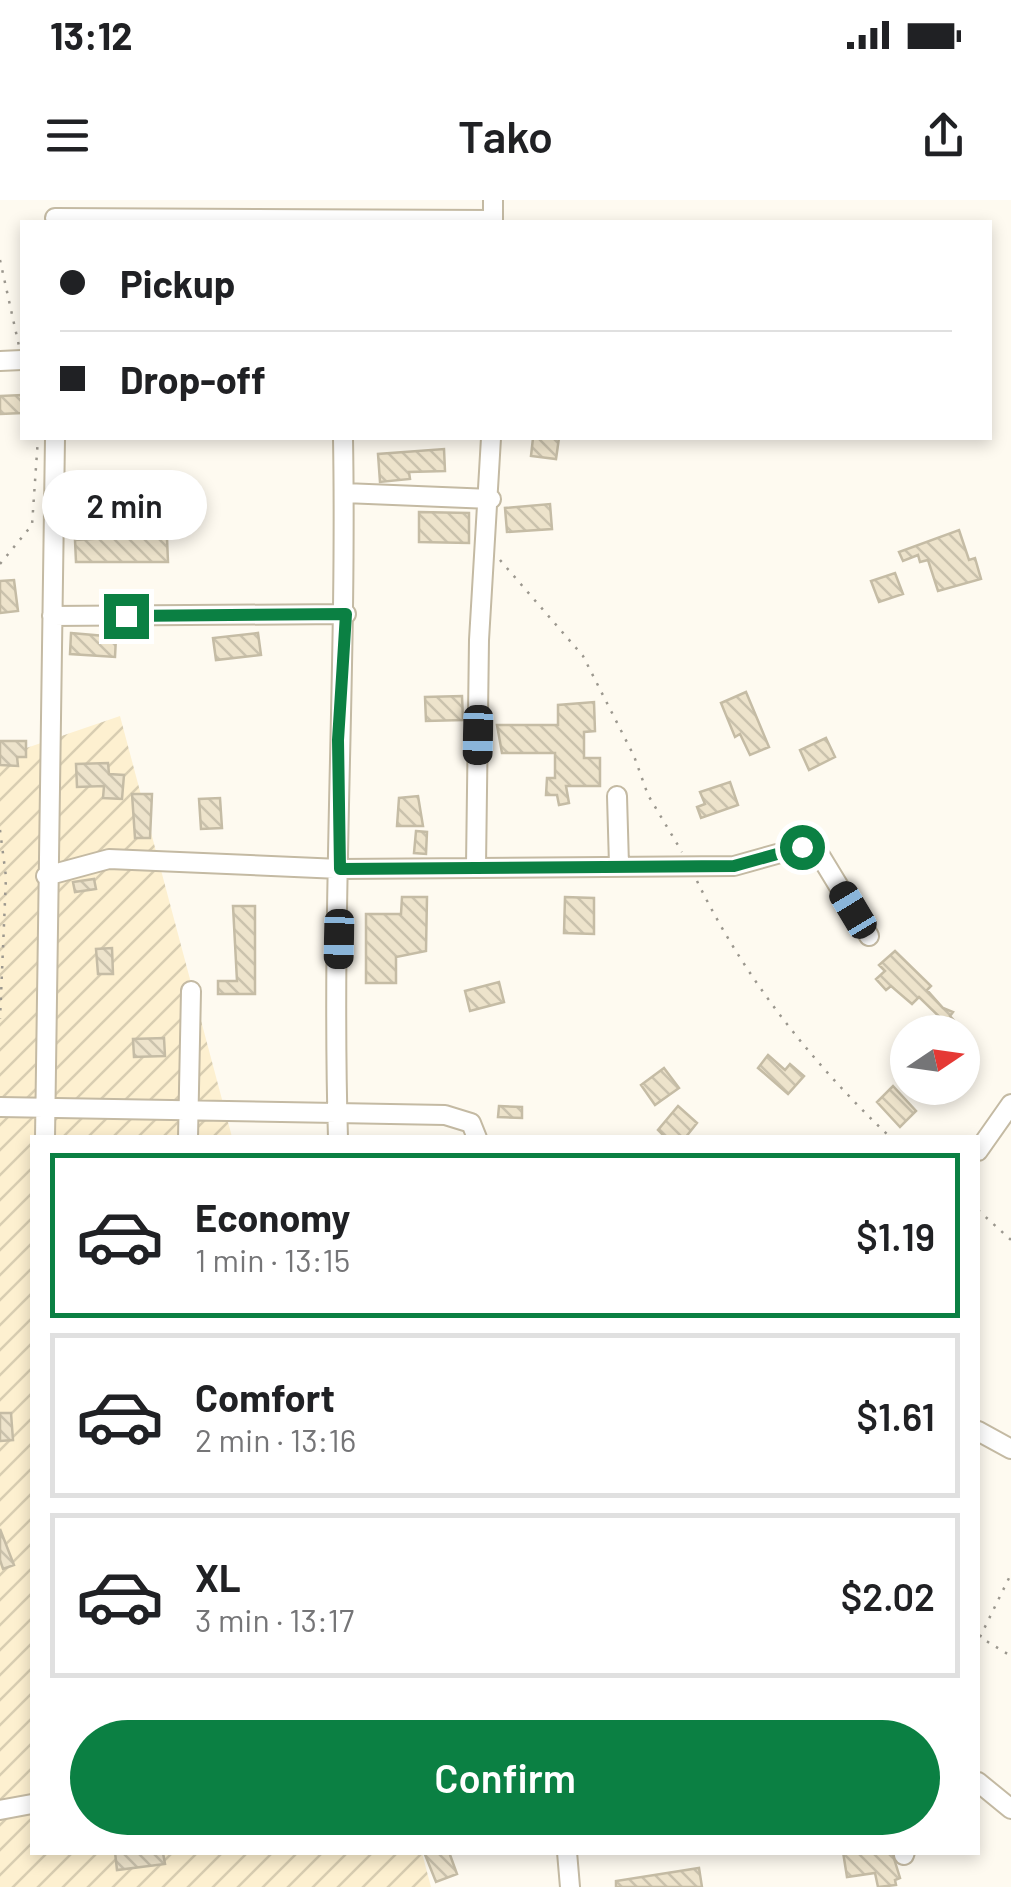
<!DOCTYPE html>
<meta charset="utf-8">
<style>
:root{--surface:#fff;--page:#f6f6f6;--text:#202124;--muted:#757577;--line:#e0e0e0;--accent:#0b8043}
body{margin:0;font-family:Barlow,sans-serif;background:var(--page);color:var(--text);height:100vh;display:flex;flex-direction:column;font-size:38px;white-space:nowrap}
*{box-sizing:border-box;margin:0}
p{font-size:32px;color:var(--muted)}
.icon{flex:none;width:55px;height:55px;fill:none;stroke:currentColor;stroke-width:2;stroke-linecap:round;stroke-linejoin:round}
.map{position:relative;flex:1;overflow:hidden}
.sheet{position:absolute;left:30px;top:935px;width:950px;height:720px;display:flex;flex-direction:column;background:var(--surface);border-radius:0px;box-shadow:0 5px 15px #0003}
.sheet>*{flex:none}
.guide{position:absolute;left:20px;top:20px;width:972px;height:220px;border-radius:0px;box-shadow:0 5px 15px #0003;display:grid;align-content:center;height:220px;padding:0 40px;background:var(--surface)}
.needle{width:65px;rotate:77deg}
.tools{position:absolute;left:890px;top:815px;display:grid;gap:20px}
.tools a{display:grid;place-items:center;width:90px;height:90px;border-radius:50%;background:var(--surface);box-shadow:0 5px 15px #0003;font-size:50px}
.end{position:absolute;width:45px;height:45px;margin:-22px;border:12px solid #0b8043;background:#fff;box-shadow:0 0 0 5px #fff}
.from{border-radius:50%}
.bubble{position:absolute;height:70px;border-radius:35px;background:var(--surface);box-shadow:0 5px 15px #0003;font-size:32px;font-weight:600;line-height:70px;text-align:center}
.car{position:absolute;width:30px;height:60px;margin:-30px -15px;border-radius:12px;box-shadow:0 0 8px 2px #0007;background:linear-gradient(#222 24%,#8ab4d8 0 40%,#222 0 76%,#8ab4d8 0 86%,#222 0)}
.guide b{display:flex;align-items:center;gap:35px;height:95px;font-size:38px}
.guide b+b{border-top:2px solid var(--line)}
.guide i{width:25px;height:25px;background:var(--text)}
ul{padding:18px 0 0;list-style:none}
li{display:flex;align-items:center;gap:30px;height:165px;margin:0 20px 15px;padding:0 20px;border:5px solid var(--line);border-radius:0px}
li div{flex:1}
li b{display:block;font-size:38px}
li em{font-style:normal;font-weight:600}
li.active{border-color:var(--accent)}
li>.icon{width:90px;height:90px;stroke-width:1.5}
.primary-button{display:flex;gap:20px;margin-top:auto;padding:20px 40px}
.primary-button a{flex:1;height:115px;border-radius:60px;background:var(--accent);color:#fff;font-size:40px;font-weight:600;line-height:115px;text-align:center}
.status{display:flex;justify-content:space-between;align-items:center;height:70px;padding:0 50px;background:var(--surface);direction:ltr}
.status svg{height:28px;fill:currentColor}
header{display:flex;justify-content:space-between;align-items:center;height:130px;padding:0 40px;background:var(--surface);font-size:45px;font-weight:600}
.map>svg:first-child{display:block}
</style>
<div class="status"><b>13:12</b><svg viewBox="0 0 49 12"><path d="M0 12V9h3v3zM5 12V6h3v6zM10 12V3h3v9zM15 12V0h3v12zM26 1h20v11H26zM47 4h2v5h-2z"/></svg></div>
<header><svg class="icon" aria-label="menu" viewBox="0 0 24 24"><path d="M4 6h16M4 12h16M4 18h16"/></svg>Tako<svg class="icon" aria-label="share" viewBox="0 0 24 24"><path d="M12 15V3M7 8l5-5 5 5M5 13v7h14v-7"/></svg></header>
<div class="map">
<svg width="1011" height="1687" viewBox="0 0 1011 1687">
<defs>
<pattern id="industrial-furrows" width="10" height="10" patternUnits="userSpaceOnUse" patternTransform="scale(2.5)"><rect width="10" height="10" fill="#fdf0d0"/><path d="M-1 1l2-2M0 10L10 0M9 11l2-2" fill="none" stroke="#d8cdb1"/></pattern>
<pattern id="building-back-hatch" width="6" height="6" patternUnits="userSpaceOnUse" patternTransform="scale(2.5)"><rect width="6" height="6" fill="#ede3cb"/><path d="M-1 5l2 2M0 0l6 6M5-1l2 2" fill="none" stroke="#cac2ad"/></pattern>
</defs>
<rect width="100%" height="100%" fill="#fefaf0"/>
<path fill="url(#industrial-furrows)" d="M 120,516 L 232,937 L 32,938 L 32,1652 L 422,1653 L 431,1687 L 0,1687 L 0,557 Z"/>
<path fill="url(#building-back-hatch)" stroke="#c5bca5" stroke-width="2.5" d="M 22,195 L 22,213 L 0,214 L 0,196 Z
M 533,238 L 559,238 L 556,259 L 531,256 Z
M 444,249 L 445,271 L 409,272 L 410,279 L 380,282 L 378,254 Z
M 550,304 L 552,329 L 507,332 L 505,308 Z
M 419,312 L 469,313 L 469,343 L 419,342 Z
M 959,330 L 969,360 L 975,358 L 981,379 L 938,391 L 928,360 L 920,362 L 918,355 L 903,361 L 899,352 Z
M 109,338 L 167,338 L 168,362 L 76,362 L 75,340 Z
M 895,373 L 903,394 L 879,402 L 871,381 Z
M 14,380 L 18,411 L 0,413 L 0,381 Z
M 71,433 L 116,437 L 115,457 L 70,454 Z
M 258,433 L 261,455 L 216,460 L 213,438 Z
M 746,492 L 769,547 L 750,555 L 740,534 L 735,537 L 721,503 Z
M 462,496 L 463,520 L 426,521 L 425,497 Z
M 594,502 L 595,531 L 584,532 L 584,558 L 600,558 L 600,586 L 566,586 L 569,603 L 559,605 L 557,595 L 546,595 L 547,578 L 555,578 L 555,553 L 502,553 L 497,525 L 558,525 L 558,505 Z
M 826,538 L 835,557 L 809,570 L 800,550 Z
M 0,541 L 26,541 L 26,557 L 17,557 L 18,566 L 0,565 Z
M 108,563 L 109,574 L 124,575 L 122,599 L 103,598 L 104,586 L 77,587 L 76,564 Z
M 730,582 L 738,605 L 701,618 L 697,607 L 705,604 L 700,592 Z
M 132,594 L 152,594 L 150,638 L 135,638 Z
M 418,596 L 423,626 L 397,626 L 399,598 Z
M 220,598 L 222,628 L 201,629 L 199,599 Z
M 416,631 L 427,632 L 426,654 L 414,653 Z
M 94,679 L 96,689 L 75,692 L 73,682 Z
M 402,697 L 427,697 L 426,751 L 396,757 L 396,783 L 366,783 L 366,714 L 401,714 Z
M 565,697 L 594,698 L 594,734 L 564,733 Z
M 233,706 L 255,706 L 255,794 L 218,794 L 218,781 L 237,781 Z
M 112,748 L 113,774 L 98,774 L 96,749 Z
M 895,751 L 931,786 L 927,790 L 943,808 L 953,812 L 950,816 L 957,824 L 952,829 L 919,797 L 912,804 L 891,786 L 886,790 L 876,779 L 885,771 L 879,765 Z
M 499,782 L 504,802 L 470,811 L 465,791 Z
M 164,838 L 165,856 L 134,857 L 133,839 Z
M 768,855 L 785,870 L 790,864 L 804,876 L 788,894 L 758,868 Z
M 664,868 L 679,888 L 655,905 L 641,885 Z
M 893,886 L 916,911 L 900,927 L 877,902 Z
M 499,906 L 522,907 L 522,918 L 498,917 Z
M 678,906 L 697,923 L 685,938 L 666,938 L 658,930 Z
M 0,1213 L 11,1213 L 13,1240 L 0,1241 Z
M 0,1329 L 14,1365 L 3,1369 L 0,1360 Z
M 115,1652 L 163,1653 L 165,1664 L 117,1670 Z
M 424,1652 L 449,1652 L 457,1674 L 436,1682 Z
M 843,1652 L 892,1652 L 900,1678 L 895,1680 L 896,1685 L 878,1687 L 875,1673 L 847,1677 Z
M 699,1668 L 702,1687 L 616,1687 L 616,1681 Z"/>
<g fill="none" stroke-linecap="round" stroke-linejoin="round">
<defs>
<path id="minor" d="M 55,18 L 493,20
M 493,22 L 493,0
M 0,161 L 22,160
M 344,293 L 491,299
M 52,416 L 346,414
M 617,596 L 619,665
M 476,666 L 479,440 L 491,238
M 46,676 L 109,659 L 340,669 L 734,666 L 802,647 L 821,657 L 869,736
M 0,907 L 445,915 L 471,923 L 477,938
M 45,938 L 55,238
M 188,938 L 191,791
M 338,938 C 331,704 347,471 343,238
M 978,951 L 1011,904
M 978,1231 L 1011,1249
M 978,1582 L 1011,1609
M 0,1610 L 32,1604
M 567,1652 L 570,1687
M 904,1655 L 905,1652"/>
</defs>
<use href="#minor" stroke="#c4baa3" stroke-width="22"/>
<path stroke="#9b978e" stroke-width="2.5" stroke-dasharray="2.5 8" stroke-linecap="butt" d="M 0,60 L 19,146
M 500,360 L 583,456 L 634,556 L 648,595 L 682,652
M 0,364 L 32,325 L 38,238
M 0,630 L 6,677 L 0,819
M 697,681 C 745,779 812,863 891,938
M 978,1010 L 1011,1040
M 978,1436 L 1011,1456
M 980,1437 L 1011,1374"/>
<use href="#minor" stroke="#fff" stroke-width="18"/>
</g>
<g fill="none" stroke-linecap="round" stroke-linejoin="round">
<path stroke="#0b8043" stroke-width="12" d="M 126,416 L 346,414 L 338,540 L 340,669 L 734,666 L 802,647"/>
</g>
</svg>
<div class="tools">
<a><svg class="needle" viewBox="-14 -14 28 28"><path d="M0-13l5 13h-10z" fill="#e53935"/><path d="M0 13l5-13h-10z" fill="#757577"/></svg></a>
</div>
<i class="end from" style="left:802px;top:647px"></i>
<i class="end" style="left:126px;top:416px"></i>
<div class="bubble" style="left:42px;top:270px;width:165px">2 min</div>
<i class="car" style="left:478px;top:535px;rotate:181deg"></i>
<i class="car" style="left:853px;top:710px;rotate:329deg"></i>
<i class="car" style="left:339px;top:739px;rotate:181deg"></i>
<div class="guide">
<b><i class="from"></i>Pickup</b>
<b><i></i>Drop-off</b>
</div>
<section class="sheet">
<ul>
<li class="active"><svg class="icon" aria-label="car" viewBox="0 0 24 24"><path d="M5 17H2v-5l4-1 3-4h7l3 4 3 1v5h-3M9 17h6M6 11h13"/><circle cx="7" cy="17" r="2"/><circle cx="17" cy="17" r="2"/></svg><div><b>Economy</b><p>1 min · 13:15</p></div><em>$1.19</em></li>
<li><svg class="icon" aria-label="car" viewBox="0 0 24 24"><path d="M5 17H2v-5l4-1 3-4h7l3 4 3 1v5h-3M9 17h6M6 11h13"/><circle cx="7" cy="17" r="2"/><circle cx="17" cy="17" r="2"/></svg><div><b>Comfort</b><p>2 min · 13:16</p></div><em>$1.61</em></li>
<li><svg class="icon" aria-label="car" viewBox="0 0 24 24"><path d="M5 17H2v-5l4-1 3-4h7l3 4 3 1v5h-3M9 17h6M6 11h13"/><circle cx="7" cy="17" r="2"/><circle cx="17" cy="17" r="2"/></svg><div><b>XL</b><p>3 min · 13:17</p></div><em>$2.02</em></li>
</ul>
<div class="primary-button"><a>Confirm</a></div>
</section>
</div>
